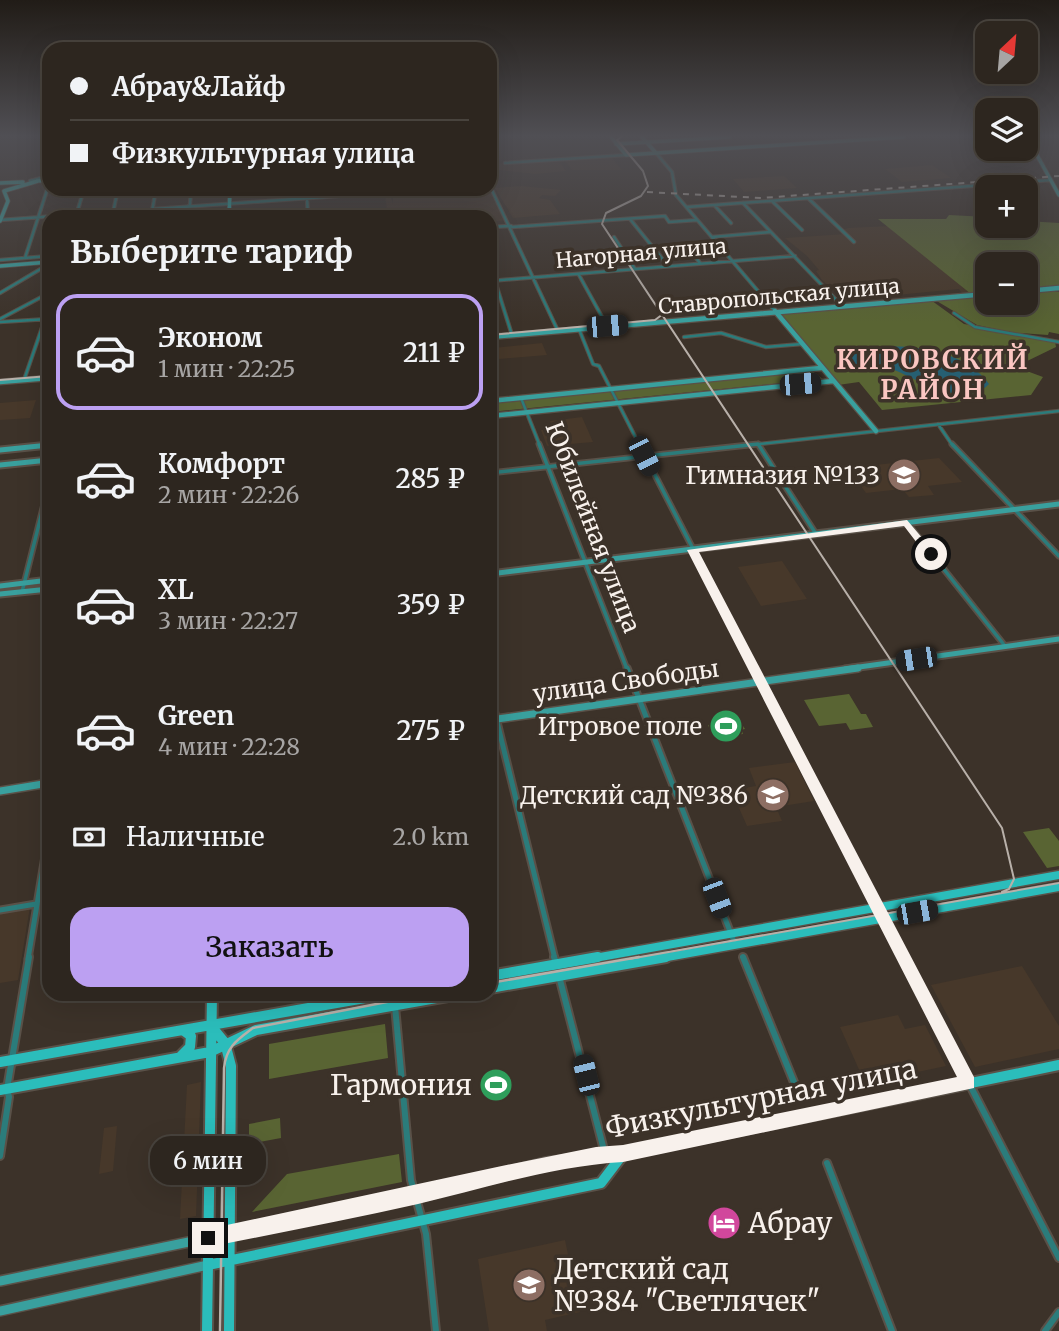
<!DOCTYPE html>
<html lang="ru">
<meta charset="utf-8">
<style>
:root{--surface:#2d261f;--page:#352e28;--text:#f1f3f6;--muted:#a7a5a4;--line:#48433d;--accent:#bca0f2}
body{margin:0;font-family:Merriweather,serif;background:var(--page);color:var(--text);height:100vh;display:flex;flex-direction:column;font-size:26px;white-space:nowrap}
*{box-sizing:border-box;margin:0}
p{font-size:23px;color:var(--muted)}
.icon{flex:none;width:38px;height:38px;fill:none;stroke:currentColor;stroke-width:2;stroke-linecap:round;stroke-linejoin:round}
.map{position:relative;flex:1;overflow:hidden}
.drawer{position:absolute;left:42px;top:210px;width:455px;height:791px;display:flex;flex-direction:column;background:var(--surface);border-radius:21px;box-shadow:0 7px 28px #0002,0 0 0 2px var(--line)}
.drawer>*{flex:none}
.banner{position:absolute;left:42px;top:42px;width:455px;height:154px;border-radius:21px;box-shadow:0 7px 28px #0002,0 0 0 2px var(--line);display:grid;align-content:center;height:154px;padding:0 28px;background:var(--surface)}
.needle{width:46px;rotate:26deg}
.fabs{position:absolute;left:975px;top:21px;display:grid;gap:14px}
.fabs a{display:grid;place-items:center;width:63px;height:63px;border-radius:14px;background:var(--surface);box-shadow:0 7px 28px #0002,0 0 0 2px var(--line);font-size:35px}
.end{position:absolute;width:32px;height:32px;margin:-16px;border:9px solid #f8f1ec;background:#111;box-shadow:0 0 0 4px #111}
.from{border-radius:50%}
.bubble{position:absolute;height:49px;border-radius:21px;background:var(--surface);box-shadow:0 7px 28px #0002,0 0 0 2px var(--line);font-size:23px;font-weight:600;line-height:49px;text-align:center}
.car{position:absolute;width:21px;height:42px;margin:-21px -10px;border-radius:9px;box-shadow:0 0 5px 2px #0007;background:linear-gradient(#222 24%,#8ab4d8 0 40%,#222 0 76%,#8ab4d8 0 86%,#222 0)}
.banner b{display:flex;align-items:center;gap:24px;height:66px;font-size:26px}
.banner b+b{border-top:2px solid var(--line)}
.banner i{width:18px;height:18px;background:var(--text)}
ul{padding:0;list-style:none}
li{display:flex;align-items:center;gap:21px;height:116px;margin:0 14px 10px;padding:0 14px;border:4px solid transparent;border-radius:21px}
li div{flex:1}
li b{display:block;font-size:26px}
li em{font-style:normal;font-weight:600}
li.active{border-color:var(--accent)}
li>.icon{width:63px;height:63px;stroke-width:1.5}
h2{padding:0 28px;font-size:32px;line-height:84px}
.pay{display:flex;align-items:center;gap:18px;height:77px;padding:0 28px;font-size:26px}
.pay p{margin-inline-start:auto}
.cta{display:flex;gap:14px;margin-top:auto;padding:14px 28px}
.cta a{flex:1;height:80px;border-radius:21px;background:var(--accent);color:#111;font-size:28px;font-weight:600;line-height:80px;text-align:center}
.map>svg:first-child{display:block}
</style>
<div class="map">
<svg width="1059" height="1331" viewBox="0 0 1059 1331">
<rect width="100%" height="100%" fill="#3c3229"/>
<path fill="#47382a" d="M 612,158 L 622,170 L 572,170 L 565,161 Z
M 558,160 L 566,171 L 535,174 L 490,169 L 490,164 Z
M 932,165 L 951,178 L 902,182 L 885,169 Z
M 784,176 L 797,188 L 744,192 L 733,179 Z
M 521,186 L 561,190 L 555,196 L 542,195 L 539,198 L 550,200 L 560,214 L 513,218 L 495,188 Z
M 280,189 L 411,189 L 281,198 Z
M 489,190 L 505,220 L 490,222 L 490,217 L 383,217 L 381,210 L 387,210 L 385,195 L 390,195 L 393,204 L 393,194 Z
M 890,226 L 971,294 L 963,295 L 959,289 L 844,300 L 822,280 L 816,271 L 819,270 L 807,256 L 785,238 L 846,234 L 843,230 L 848,228 Z
M 542,343 L 547,355 L 499,359 L 494,348 Z
M 36,400 L 30,418 L 0,420 L 0,403 Z
M 582,417 L 593,442 L 547,446 L 541,430 L 553,429 L 550,421 Z
M 939,458 L 962,482 L 928,486 L 934,495 L 909,497 L 902,489 L 866,493 L 848,468 Z
M 782,561 L 807,599 L 761,606 L 738,567 Z
M 795,762 L 814,801 L 776,807 L 782,821 L 747,826 L 731,790 L 756,786 L 749,768 Z
M 30,907 L 18,980 L 0,983 L 0,912 Z
M 1022,966 L 1059,1026 L 1059,1049 L 975,1067 L 931,985 Z
M 898,1015 L 905,1029 L 925,1025 L 946,1066 L 865,1083 L 840,1027 Z
M 201,1082 L 196,1216 L 180,1219 L 187,1085 Z
M 117,1126 L 113,1171 L 99,1174 L 104,1128 Z
M 565,1240 L 580,1312 L 545,1320 L 547,1331 L 489,1331 L 478,1259 Z"/>
<path fill="#596433" d="M 949,215 L 987,217 L 987,226 L 1026,226 L 1026,221 L 1059,223 L 1059,287 L 1026,290 L 1026,264 L 987,264 L 987,293 L 971,294 L 878,219 L 946,219 Z
M 1047,290 L 1059,292 L 1059,334 L 1049,332 L 1048,335 L 1020,333 L 1055,342 L 1056,347 L 1021,364 L 1024,370 L 1043,377 L 1031,395 L 882,410 L 859,382 L 838,385 L 780,313 L 928,298 L 964,324 L 1010,332 L 977,325 L 935,300 L 987,295 L 987,303 L 1026,303 L 1026,292 Z
M 812,371 L 823,379 L 490,412 L 490,403 Z
M 849,694 L 861,714 L 866,714 L 873,727 L 850,730 L 846,723 L 819,726 L 804,700 Z
M 738,718 L 745,729 L 731,732 L 742,731 L 743,734 L 722,737 L 720,734 L 711,733 L 708,725 Z
M 1049,828 L 1059,841 L 1059,866 L 1047,868 L 1023,832 Z
M 385,1024 L 388,1058 L 269,1079 L 269,1044 Z
M 280,1118 L 281,1138 L 249,1144 L 249,1124 Z
M 399,1154 L 402,1182 L 252,1212 L 287,1174 Z"/>
<path fill="#265f72" d="M 880,347 C 916,344 967,352 989,384 C 963,413 910,373 883,366 C 868,362 854,370 841,361 L 849,355 Z"/>
<g fill="none" stroke-linecap="round" stroke-linejoin="round">
<defs>
<path id="street-far3" d="M 656,153 L 672,172 L 676,195 L 775,311
M 505,163 L 626,155
M 30,181 L 49,176
M 490,186 L 558,331
M 307,198 L 308,217
M 809,199 L 854,242
M 773,202 L 802,230
M 743,203 L 842,306
M 715,206 L 731,223
M 687,207 L 1051,180
M 76,216 L 84,189
M 112,217 L 118,189
M 151,217 L 156,189
M 189,217 L 191,191
M 630,219 L 668,266
M 0,220 L 435,189
M 490,227 L 511,226
M 512,227 L 665,216 L 669,222 L 697,220
M 614,237 L 635,269
M 712,237 L 770,232
M 685,244 L 700,263
M 25,258 L 49,184
M 0,260 L 49,256
M 579,275 L 607,326
M 490,281 L 795,256
M 495,281 L 512,335
M 0,293 L 49,264
M 954,313 L 975,327 L 1059,342
M 0,319 L 49,293
M 0,322 L 48,319
M 579,329 L 593,364 L 599,366 L 640,446
M 684,337 L 721,333 L 766,347 L 802,344
M 24,380 L 45,319 L 49,317
M 521,398 L 540,446
M 938,424 L 953,446
M 742,446 L 1059,411"/>
<path id="street-far2" d="M 539,444 L 627,669
M 639,444 L 755,669
M 758,444 L 816,534
M 952,444 L 1059,556
M 490,473 L 758,444
M 907,523 L 1005,646
M 22,592 L 49,484"/>
<path id="street-far1" d="M 627,668 L 735,944
M 755,668 L 905,959
M 490,693 L 555,959
M 0,910 L 36,904
M 28,959 L 49,832"/>
<path id="street" d="M 554,957 L 556,964
M 743,957 L 800,1097
M 904,957 L 1059,1258
M 559,976 L 605,1154
M 395,1006 L 411,1180 L 426,1234 L 436,1331
M 0,1156 L 9,1097 L 7,1089 L 29,957
M 827,1163 L 892,1331
M 1045,1331 L 1059,1312"/>
<path id="secondary-far4" d="M 611,137 L 626,155 L 904,137
M 642,137 L 656,153
M 1027,137 L 1059,195
M 616,144 L 730,137
M 37,181 L 49,180
M 0,183 L 23,182
M 0,221 L 8,201 L 4,191 L 38,181
M 0,266 L 49,262"/>
<path id="secondary-far3" d="M 1026,291 L 1059,288
M 775,311 L 876,431
M 490,337 L 987,294
M 0,382 L 49,378
M 490,401 L 821,368
M 490,416 L 833,381
M 44,446 L 49,445"/>
<path id="secondary-far2" d="M 0,450 L 49,445
M 0,465 L 49,460
M 490,574 L 1059,504
M 0,586 L 49,580
M 0,594 L 49,589
M 845,669 L 1059,639"/>
<path id="secondary-far1" d="M 490,720 L 858,668
M 0,791 L 49,783"/>
<path id="secondary" d="M 0,1281 L 208,1238
M 0,1311 L 208,1265"/>
<path id="primary-far2" d="M 229,217 L 230,189"/>
<path id="primary-far1" d="M 589,959 L 1059,875
M 656,959 L 1059,887"/>
<path id="primary" d="M 490,976 L 598,957
M 490,988 L 666,957
M 395,1005 L 396,994
M 211,1026 L 225,1043 L 231,1066 L 229,1331
M 181,1056 L 190,1047 L 191,1036 L 184,1031
M 0,1062 L 388,994
M 0,1090 L 210,1052 L 256,1030 L 459,994
M 208,1238 L 392,1201 L 546,1163 L 623,1154 L 1059,1065
M 208,1265 L 601,1183 L 623,1154
M 207,1331 L 212,994"/>
</defs>
<use href="#street-far3" stroke="#5a5148" stroke-width="4.5"/>
<use href="#street-far2" stroke="#5a5148" stroke-width="7"/>
<use href="#street-far1" stroke="#5a5148" stroke-width="9"/>
<use href="#street" stroke="#5a5148" stroke-width="10"/>
<use href="#secondary-far4" stroke="#5a5148" stroke-width="5"/>
<use href="#secondary-far3" stroke="#5a5148" stroke-width="7"/>
<use href="#secondary-far2" stroke="#5a5148" stroke-width="9"/>
<use href="#secondary-far1" stroke="#5a5148" stroke-width="10"/>
<use href="#secondary" stroke="#5a5148" stroke-width="12"/>
<use href="#primary-far2" stroke="#5a5148" stroke-width="5"/>
<use href="#primary-far1" stroke="#5a5148" stroke-width="11"/>
<use href="#primary" stroke="#5a5148" stroke-width="14"/>
<use href="#street-far3" stroke="#2b7c7b" stroke-width="2.5"/>
<use href="#street-far2" stroke="#2b7c7b" stroke-width="3.5"/>
<use href="#street-far1" stroke="#2b7c7b" stroke-width="5"/>
<use href="#street" stroke="#2b7c7b" stroke-width="6"/>
<use href="#secondary-far4" stroke="#39a09e" stroke-width="3.5"/>
<use href="#secondary-far3" stroke="#39a09e" stroke-width="4.5"/>
<use href="#secondary-far2" stroke="#39a09e" stroke-width="5"/>
<use href="#secondary-far1" stroke="#39a09e" stroke-width="7"/>
<use href="#secondary" stroke="#39a09e" stroke-width="9"/>
<use href="#primary-far2" stroke="#2bbdbb" stroke-width="3.5"/>
<use href="#primary-far1" stroke="#2bbdbb" stroke-width="8"/>
<use href="#primary" stroke="#2bbdbb" stroke-width="10"/>
<path stroke="#b8b0a9" stroke-width="2" d="M 621,137 L 617,140 L 643,171 L 648,186 L 641,196 L 606,213 L 602,224 L 1002,828 L 1014,879 L 1009,889 L 1002,892
M 490,335 L 655,320 L 663,314
M 0,380 L 49,376
M 629,959 L 1059,883"/>
<path stroke="#b8b0a9" stroke-width="2.5" d="M 490,983 L 639,957
M 220,1331 L 224,1068 C 226,1047 237,1040 253,1028 L 428,994"/>
<path stroke="#b8b0a9" stroke-width="2" stroke-dasharray="6 6" stroke-linecap="butt" d="M 647,192 L 761,198 L 1059,176"/>
</g>
<linearGradient id="sky" x2="0" y2="1"><stop stop-color="#211c17"/><stop offset="0.42" stop-color="#504f54"/><stop offset="1" stop-color="#504f54" stop-opacity="0"/></linearGradient>
<rect width="1059" height="323" fill="url(#sky)"/>
<path fill="#f8f1ec" d="M 907,520 L 934,552 L 934,556 L 927,556 L 904,526 L 699,552 L 974,1077 L 974,1088 L 623,1162 C 553,1166 486,1188 418,1204 C 348,1220 278,1233 208,1247 L 201,1245 L 199,1238 L 201,1232 L 208,1229 L 497,1167 L 596,1147 L 623,1145 L 957,1077 L 687,550 Z"/>
<defs>
<symbol id="school-disc" viewBox="-11 -11 22 22"><circle r="9.5" fill="#8d6e63" stroke="#3c3229"/><path d="M0-5L7-2L0 1L-7-2ZM-4 1L0 2.5L4 1V4Q0 6-4 4Z" fill="#fff"/></symbol>
<symbol id="stadium-disc" viewBox="-11 -11 22 22"><circle r="9.5" fill="#2e9e5b" stroke="#3c3229"/><path d="M0-5a6.5 5 0 1 0 0 10a6.5 5 0 1 0 0-10ZM-3.5-1.8h7v3.6h-7Z" fill="#fff"/></symbol>
<symbol id="hotel-disc" viewBox="-11 -11 22 22"><circle r="9.5" fill="#d1479c" stroke="#3c3229"/><path d="M-6-4.5h1.5V1H6V5H4.5V3h-9V5H-6ZM-4 0a1.8 1.8 0 1 1 3.6 0ZM.5 0V-2.5h3Q6-2.5 6 0Z" fill="#fff"/></symbol>
</defs>
<g fill-rule="evenodd">
<use href="#school-disc" x="885" y="456" width="38" height="38"/>
<use href="#stadium-disc" x="707" y="707" width="38" height="38"/>
<use href="#school-disc" x="754" y="776" width="38" height="38"/>
<use href="#stadium-disc" x="477" y="1066" width="38" height="38"/>
<use href="#hotel-disc" x="705" y="1204" width="38" height="38"/>
<use href="#school-disc" x="510" y="1266" width="38" height="38"/>
</g>
<g text-anchor="middle" dominant-baseline="central" stroke-width="7" stroke-linejoin="round" paint-order="stroke">
<g font-size="21" fill="#f8f1ec" stroke="#3c3229">
<text transform="translate(641 253) rotate(-5)">Нагорная улица</text>
<text transform="translate(779 296) rotate(-5)">Ставропольская улица</text>
</g>
<g font-size="24" fill="#f8f1ec" stroke="#3c3229" text-anchor="end">
<text x="880" y="475">Гимназия №133</text>
<text x="702" y="726">Игровое поле</text>
<text x="748" y="795">Детский сад №386</text>
</g>
<g font-size="24" fill="#f8f1ec" stroke="#3c3229">
<text transform="translate(593 527) rotate(69)">Юбилейная улица</text>
<text transform="translate(626 681) rotate(-8)">улица Свободы</text>
</g>
<g font-size="26" font-weight="bold" letter-spacing="2" fill="#fac6c2" stroke="#3c3229">
<text x="933" y="359">КИРОВСКИЙ<tspan x="933" dy="30">РАЙОН</tspan></text>
</g>
<g font-size="28" fill="#f8f1ec" stroke="#3c3229" text-anchor="start">
<text x="472" y="1085" text-anchor="end">Гармония</text>
<text x="748" y="1223">Абрау</text>
<text x="554" y="1269">Детский сад<tspan x="554" dy="32">№384 "Светлячек"</tspan></text>
</g>
<g font-size="28" fill="#f8f1ec" stroke="#3c3229">
<text transform="translate(761 1098) rotate(-11)">Физкультурная улица</text>
</g>
</g>
</svg>
<div class="fabs">
<a><svg class="needle" viewBox="-14 -14 28 28"><path d="M0-13l5 13h-10z" fill="#e53935"/><path d="M0 13l5-13h-10z" fill="#a7a5a4"/></svg></a>
<a><svg class="icon" aria-label="layers" viewBox="0 0 24 24"><path d="M12 4l9 5-9 5-9-5zM3 14l9 5 9-5"/></svg></a>
<a>+</a>
<a>−</a>
</div>
<i class="end from" style="left:931px;top:554px"></i>
<i class="end" style="left:208px;top:1238px"></i>
<div class="bubble" style="left:150px;top:1136px;width:116px">6 мин</div>
<i class="car" style="left:607px;top:326px;rotate:85deg"></i>
<i class="car" style="left:800px;top:384px;rotate:85deg"></i>
<i class="car" style="left:644px;top:456px;rotate:153deg"></i>
<i class="car" style="left:916px;top:659px;rotate:261deg"></i>
<i class="car" style="left:717px;top:898px;rotate:159deg"></i>
<i class="car" style="left:917px;top:912px;rotate:80deg"></i>
<i class="car" style="left:586px;top:1075px;rotate:346deg"></i>
<div class="banner">
<b><i class="from"></i>Абрау&amp;Лайф</b>
<b><i></i>Физкультурная улица</b>
</div>
<section class="drawer">
<h2>Выберите тариф</h2>
<ul>
<li class="active"><svg class="icon" aria-label="car" viewBox="0 0 24 24"><path d="M5 17H2v-5l4-1 3-4h7l3 4 3 1v5h-3M9 17h6M6 11h13"/><circle cx="7" cy="17" r="2"/><circle cx="17" cy="17" r="2"/></svg><div><b>Эконом</b><p>1 мин · 22:25</p></div><em>211 ₽</em></li>
<li><svg class="icon" aria-label="car" viewBox="0 0 24 24"><path d="M5 17H2v-5l4-1 3-4h7l3 4 3 1v5h-3M9 17h6M6 11h13"/><circle cx="7" cy="17" r="2"/><circle cx="17" cy="17" r="2"/></svg><div><b>Комфорт</b><p>2 мин · 22:26</p></div><em>285 ₽</em></li>
<li><svg class="icon" aria-label="car" viewBox="0 0 24 24"><path d="M5 17H2v-5l4-1 3-4h7l3 4 3 1v5h-3M9 17h6M6 11h13"/><circle cx="7" cy="17" r="2"/><circle cx="17" cy="17" r="2"/></svg><div><b>XL</b><p>3 мин · 22:27</p></div><em>359 ₽</em></li>
<li><svg class="icon" aria-label="car" viewBox="0 0 24 24"><path d="M5 17H2v-5l4-1 3-4h7l3 4 3 1v5h-3M9 17h6M6 11h13"/><circle cx="7" cy="17" r="2"/><circle cx="17" cy="17" r="2"/></svg><div><b>Green</b><p>4 мин · 22:28</p></div><em>275 ₽</em></li>
</ul>
<div class="pay"><svg class="icon" aria-label="cash" viewBox="0 0 24 24"><path d="M3 7h18v10H3z"/><circle cx="12" cy="12" r="2"/></svg>Наличные<p>2.0 km</p></div>
<div class="cta"><a>Заказать</a></div>
</section>
</div>
